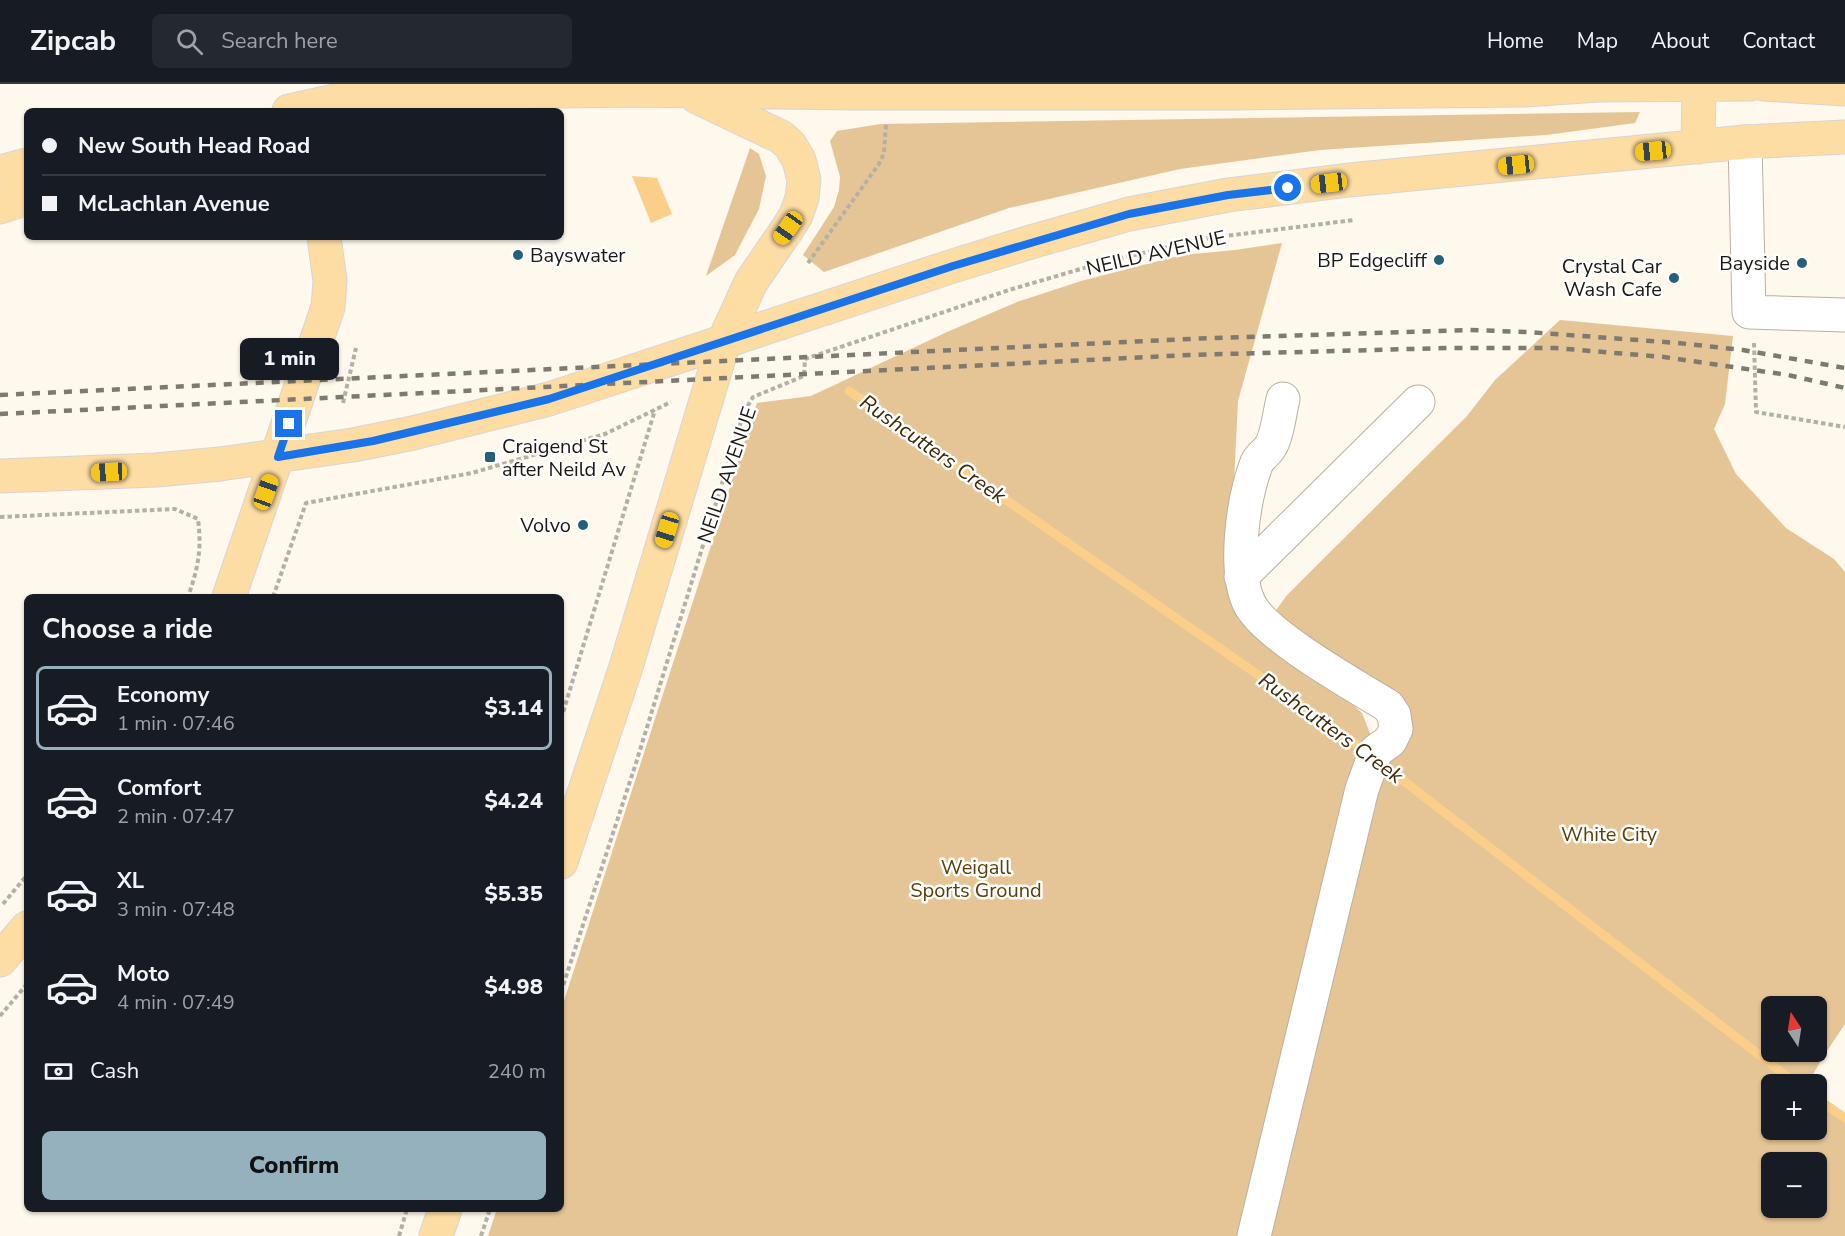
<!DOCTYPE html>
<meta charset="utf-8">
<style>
:root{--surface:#171b24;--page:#242831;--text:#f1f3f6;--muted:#9ea1a6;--line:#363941;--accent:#95b1bd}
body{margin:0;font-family:"Nunito Sans",sans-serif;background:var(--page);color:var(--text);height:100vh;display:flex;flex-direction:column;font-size:22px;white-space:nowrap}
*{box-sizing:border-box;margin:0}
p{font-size:20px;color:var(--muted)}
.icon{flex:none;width:33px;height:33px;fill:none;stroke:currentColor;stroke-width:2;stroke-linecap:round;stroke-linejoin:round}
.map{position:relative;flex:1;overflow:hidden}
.panel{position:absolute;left:24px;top:510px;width:540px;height:618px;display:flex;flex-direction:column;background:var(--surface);border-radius:9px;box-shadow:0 2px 4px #0004}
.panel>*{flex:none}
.top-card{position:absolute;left:24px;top:24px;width:540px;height:132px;border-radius:9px;box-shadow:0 2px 4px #0004;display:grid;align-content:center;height:132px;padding:0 18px;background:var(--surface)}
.needle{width:39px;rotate:348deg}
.tools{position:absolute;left:1761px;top:912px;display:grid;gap:12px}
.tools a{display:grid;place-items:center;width:66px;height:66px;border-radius:9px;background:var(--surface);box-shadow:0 2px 4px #0004;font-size:30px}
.end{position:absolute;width:27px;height:27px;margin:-14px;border:8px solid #1a73e8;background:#fff;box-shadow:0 0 0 3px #fff}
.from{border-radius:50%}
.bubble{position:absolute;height:42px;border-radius:9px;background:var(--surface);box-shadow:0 2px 4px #0004;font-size:20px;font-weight:800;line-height:42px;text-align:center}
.car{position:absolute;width:18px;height:36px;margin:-18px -9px;border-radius:8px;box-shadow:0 0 4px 2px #0007;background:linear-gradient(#f5c518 24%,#345 0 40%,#f5c518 0 76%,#345 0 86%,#f5c518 0)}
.top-card b{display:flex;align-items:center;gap:21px;height:57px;font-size:22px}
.top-card b+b{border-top:2px solid var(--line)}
.top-card i{width:15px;height:15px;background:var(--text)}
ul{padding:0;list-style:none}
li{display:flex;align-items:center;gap:18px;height:84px;margin:0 12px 9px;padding:0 6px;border:3px solid transparent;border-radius:9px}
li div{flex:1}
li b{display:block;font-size:22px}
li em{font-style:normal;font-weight:800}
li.on{border-color:var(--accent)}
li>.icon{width:54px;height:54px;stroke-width:1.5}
h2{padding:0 18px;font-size:27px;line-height:72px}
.pay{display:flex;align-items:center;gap:15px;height:66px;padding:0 18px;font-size:22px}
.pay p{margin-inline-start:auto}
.button{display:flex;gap:12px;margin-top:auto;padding:12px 18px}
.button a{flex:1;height:69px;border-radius:9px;background:var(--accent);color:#111;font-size:24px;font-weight:800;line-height:69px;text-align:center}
header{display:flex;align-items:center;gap:36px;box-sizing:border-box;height:84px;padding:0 30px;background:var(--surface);border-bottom:2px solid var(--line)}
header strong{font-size:28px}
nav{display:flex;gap:33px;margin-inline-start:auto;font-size:21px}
.search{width:420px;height:54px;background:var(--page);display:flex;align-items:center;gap:15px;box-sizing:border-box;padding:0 21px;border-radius:9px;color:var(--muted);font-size:22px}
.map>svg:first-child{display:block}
</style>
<header>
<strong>Zipcab</strong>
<div class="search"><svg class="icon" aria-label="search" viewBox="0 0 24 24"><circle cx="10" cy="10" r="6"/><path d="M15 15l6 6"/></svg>Search here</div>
<nav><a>Home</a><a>Map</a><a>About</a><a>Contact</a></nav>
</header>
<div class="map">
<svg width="1845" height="1152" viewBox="0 0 1845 1152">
<rect width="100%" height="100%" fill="#fef8ed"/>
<path fill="#e5c595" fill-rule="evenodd" d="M 1640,28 L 1635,39 L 1546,51 L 1320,66 L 1180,85 L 1009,124 L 824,188 L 803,171 L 834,123 L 839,106 L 840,93 L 830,57 L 837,47 L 880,40 Z
M 750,64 L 759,70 L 766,92 L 759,125 L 735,171 L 706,192 Z
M 1282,159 L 1238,317 L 1229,499 L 1234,519 L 1249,543 L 1349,617 L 1362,629 L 1377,667 C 1396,653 1402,643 1388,622 L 1319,579 L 1266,540 L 1287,511 L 1467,332 L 1495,296 L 1560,236 L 1733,252 L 1725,320 L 1714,345 L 1736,390 L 1786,444 L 1834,475 L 1845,488 L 1845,940 L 1821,976 L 1808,1000 L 1772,1000 L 1772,1046 L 1816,1046 L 1817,1014 L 1845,1033 L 1845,1152 L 488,1152 L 497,1125 L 561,1125 L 561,926 L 757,319 L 811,312 L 947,248 L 1017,218 L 1081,197 L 1182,171 L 1235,166 ZM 1772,922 L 1816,922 L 1816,968 L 1772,968 ZM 1772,1078 L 1816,1078 L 1816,1124 L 1772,1124 Z"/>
<path fill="#fbce89" d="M 632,92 L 657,94 L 672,130 L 651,139 Z"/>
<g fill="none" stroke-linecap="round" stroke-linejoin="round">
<path stroke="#fbce89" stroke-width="9" d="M 849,307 L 1336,645 L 1368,669
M 1379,678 L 1797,1000
M 1816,1014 L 1845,1034"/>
<defs>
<path id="minor" d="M 1745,58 L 1749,228 L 1845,231
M 1241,493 L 1418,318
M 1254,1152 L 1362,705 L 1376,667 L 1390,657 L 1396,645 L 1394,631 L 1388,622 C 1356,602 1264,551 1249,519 C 1233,485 1243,416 1256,381 C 1258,373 1266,370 1270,363 C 1277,353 1280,327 1283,315"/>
<path id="major" d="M 1764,0 L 1845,5
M 289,27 L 339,16 L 424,9 L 633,6 L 855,9 L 1233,9 L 1524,6 L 1599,1 L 1751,0
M 1698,63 L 1699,0
M 0,88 L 27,81
M 0,123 L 27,114
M 0,392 L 156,386 L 220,380 L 353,361 L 413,349 L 549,315 L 953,182 L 1034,157 L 1129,130 L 1228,111 L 1349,96 L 1745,58 L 1845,53
M 229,513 L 328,223 L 330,197 L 324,153
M 561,778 L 625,586 L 724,257 L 751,198 L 788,144 L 796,131 L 802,114 L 804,96 L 799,76 L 790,61 L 781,53 L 697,13
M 0,876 L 27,844
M 436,1152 L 445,1125"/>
</defs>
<use href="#minor" stroke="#bbb0a0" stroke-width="35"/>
<use href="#major" stroke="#d6d5d4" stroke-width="35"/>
<path stroke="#b5b0a6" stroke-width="4" stroke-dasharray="4.5 3" stroke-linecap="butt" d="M 808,179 L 879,80 L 884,69 L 886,40
M 1754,259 L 1756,328 L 1845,343
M 343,319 L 356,264
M 0,433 L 175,425 L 198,435 C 202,466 198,484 188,513
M 273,513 L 306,419 L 472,389 L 605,350 L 671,318
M 561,635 L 655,326
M 3,820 L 27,791
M 561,908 L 636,679 L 744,328 L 753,313 L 804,292 L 805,275 L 1009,206 L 1108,177 L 1209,154 L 1354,136
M 0,932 L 27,900
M 399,1152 L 407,1125
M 481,1152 L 490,1125"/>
<use href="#minor" stroke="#fff" stroke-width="33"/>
<use href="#major" stroke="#fedda5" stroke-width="33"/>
<path stroke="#7e7a71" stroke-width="4.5" stroke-dasharray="8 8" stroke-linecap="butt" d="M 0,311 L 1211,254 L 1470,246 L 1527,248 L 1678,259 L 1743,266 L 1845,284
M 0,330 L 1189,271 L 1447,264 L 1555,264 L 1664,273 L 1788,291 L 1845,304"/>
</g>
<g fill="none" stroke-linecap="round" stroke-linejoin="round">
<path stroke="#1a73e8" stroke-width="8" d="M 289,340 L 278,373 L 373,357 L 549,315 L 953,182 L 1129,130 L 1228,111 L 1288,104"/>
</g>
<g fill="#246078" stroke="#fff" stroke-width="2">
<circle cx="518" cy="171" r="6"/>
<circle cx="1439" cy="176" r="6"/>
<circle cx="1802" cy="179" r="6"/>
<circle cx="1674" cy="194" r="6"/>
<rect x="484" y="367" width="12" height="12" rx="3"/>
<circle cx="583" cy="441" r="6"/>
</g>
<g text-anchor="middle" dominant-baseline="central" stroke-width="5" stroke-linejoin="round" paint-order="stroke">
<g font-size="20" fill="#1b1711" stroke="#fff">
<text transform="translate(1156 169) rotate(-13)">NEILD AVENUE</text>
<text transform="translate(727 391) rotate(-71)">NEILD AVENUE</text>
</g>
<g font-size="20" fill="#1b1711" stroke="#fff" text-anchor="end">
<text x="530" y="171" text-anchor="start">Bayswater</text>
<text x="1427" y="176">BP Edgecliff</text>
<text x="1790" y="179">Bayside</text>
<text x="1662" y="182">Crystal Car<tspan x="1662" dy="23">Wash Cafe</tspan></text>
<text x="502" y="362" text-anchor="start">Craigend St<tspan x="502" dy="23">after Neild Av</tspan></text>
<text x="571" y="441">Volvo</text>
</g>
<g font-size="20" fill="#5d4007" stroke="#fff">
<text x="1609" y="750">White City</text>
<text x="976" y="783">Weigall<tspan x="976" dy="23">Sports Ground</tspan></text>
</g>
<g font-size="21" font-style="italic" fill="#3a2808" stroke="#fff">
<text transform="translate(933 365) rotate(35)">Rushcutters Creek</text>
<text transform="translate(1331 644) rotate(36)">Rushcutters Creek</text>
</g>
</g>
</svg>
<div class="tools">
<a><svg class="needle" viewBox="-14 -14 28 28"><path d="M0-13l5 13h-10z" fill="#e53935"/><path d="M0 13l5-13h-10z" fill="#9ea1a6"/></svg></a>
<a>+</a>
<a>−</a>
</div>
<i class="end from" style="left:1288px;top:104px"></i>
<i class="end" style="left:289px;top:340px"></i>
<div class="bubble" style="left:240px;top:254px;width:99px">1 min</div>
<i class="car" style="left:1653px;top:67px;rotate:264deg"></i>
<i class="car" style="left:1516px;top:81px;rotate:264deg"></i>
<i class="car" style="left:1329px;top:99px;rotate:263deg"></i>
<i class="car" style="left:788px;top:144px;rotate:215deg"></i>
<i class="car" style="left:109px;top:388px;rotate:267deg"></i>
<i class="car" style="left:266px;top:408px;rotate:20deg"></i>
<i class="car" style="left:667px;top:446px;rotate:197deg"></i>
<div class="top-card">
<b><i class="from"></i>New South Head Road</b>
<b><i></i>McLachlan Avenue</b>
</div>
<section class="panel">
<h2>Choose a ride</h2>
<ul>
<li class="on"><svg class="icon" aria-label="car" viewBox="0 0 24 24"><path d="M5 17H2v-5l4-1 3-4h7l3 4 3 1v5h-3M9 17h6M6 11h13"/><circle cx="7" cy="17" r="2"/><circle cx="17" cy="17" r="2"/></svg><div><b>Economy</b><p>1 min · 07:46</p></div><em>$3.14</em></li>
<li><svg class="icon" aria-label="car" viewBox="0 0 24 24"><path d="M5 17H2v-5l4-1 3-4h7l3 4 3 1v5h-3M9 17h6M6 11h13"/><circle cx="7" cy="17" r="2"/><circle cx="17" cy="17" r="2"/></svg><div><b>Comfort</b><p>2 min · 07:47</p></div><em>$4.24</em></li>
<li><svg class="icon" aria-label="car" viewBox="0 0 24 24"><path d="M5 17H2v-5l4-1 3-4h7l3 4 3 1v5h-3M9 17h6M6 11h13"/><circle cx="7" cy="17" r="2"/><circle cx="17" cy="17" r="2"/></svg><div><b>XL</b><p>3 min · 07:48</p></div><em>$5.35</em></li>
<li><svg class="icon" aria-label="car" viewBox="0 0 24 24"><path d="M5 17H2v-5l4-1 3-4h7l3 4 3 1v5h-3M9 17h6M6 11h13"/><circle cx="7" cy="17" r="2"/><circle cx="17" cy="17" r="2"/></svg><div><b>Moto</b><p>4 min · 07:49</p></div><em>$4.98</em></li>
</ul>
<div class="pay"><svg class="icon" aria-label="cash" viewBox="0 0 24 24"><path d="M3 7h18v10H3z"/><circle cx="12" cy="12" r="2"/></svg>Cash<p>240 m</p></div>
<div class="button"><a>Confirm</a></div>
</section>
</div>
